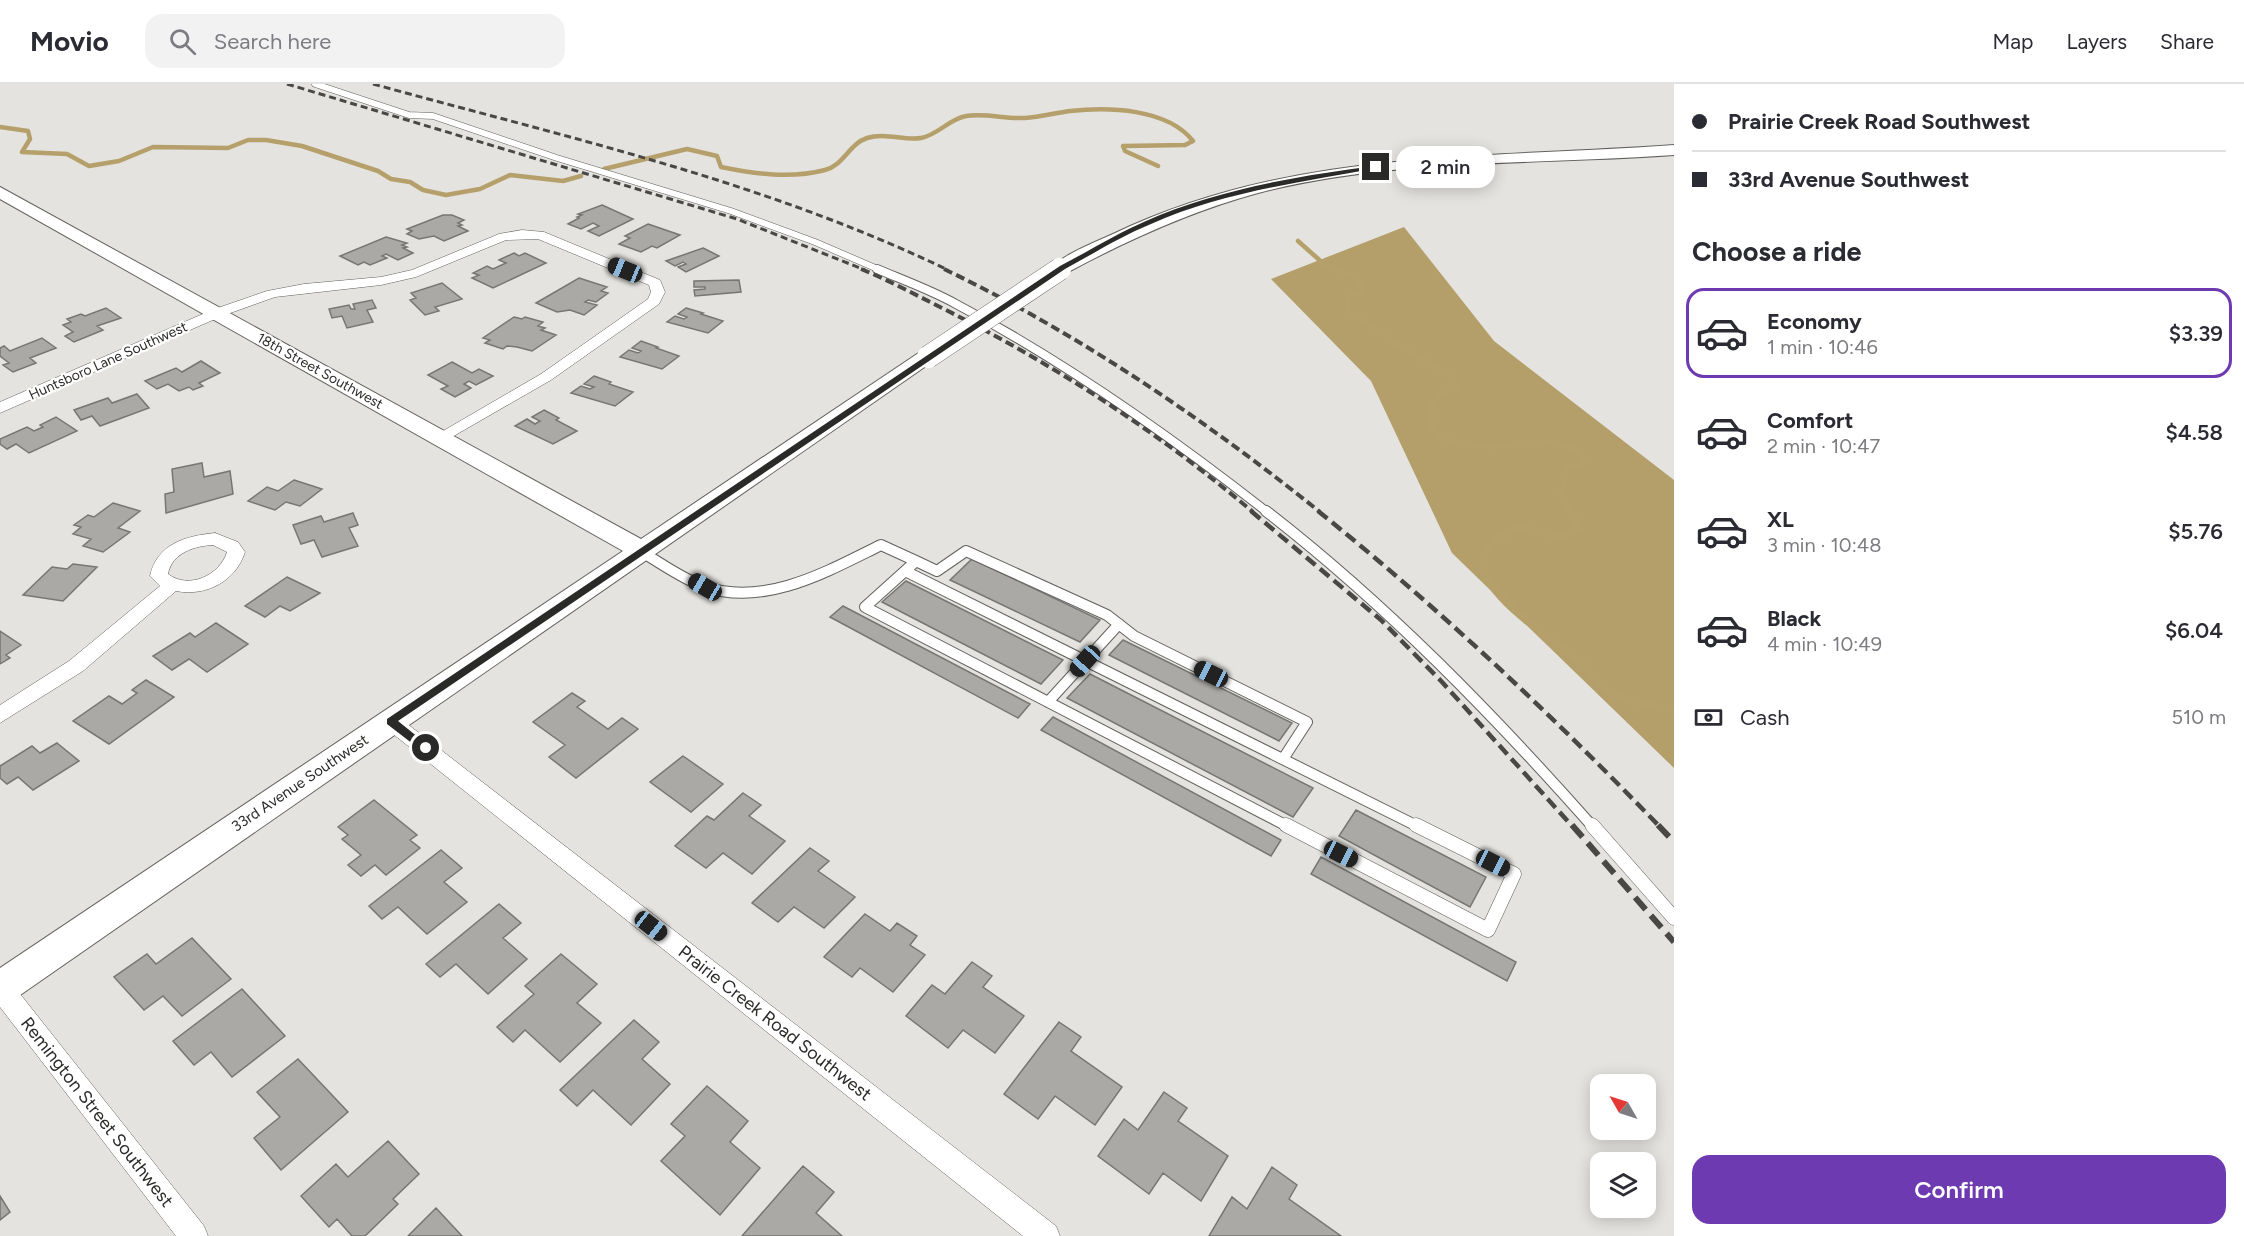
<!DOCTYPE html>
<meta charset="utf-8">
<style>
:root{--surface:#fff;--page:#f2f2f3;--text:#2b2b33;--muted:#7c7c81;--line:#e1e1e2;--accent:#6e3ab1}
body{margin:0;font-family:Figtree,sans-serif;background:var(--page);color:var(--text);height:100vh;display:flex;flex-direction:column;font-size:22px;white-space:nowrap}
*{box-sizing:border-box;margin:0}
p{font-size:20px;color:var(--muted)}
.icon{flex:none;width:33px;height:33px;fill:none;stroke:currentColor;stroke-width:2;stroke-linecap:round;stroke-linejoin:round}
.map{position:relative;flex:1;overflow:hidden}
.side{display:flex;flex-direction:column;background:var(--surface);width:570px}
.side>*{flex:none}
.top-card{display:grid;align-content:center;height:132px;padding:0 18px;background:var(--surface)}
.needle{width:39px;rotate:309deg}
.tools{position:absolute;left:1590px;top:990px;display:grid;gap:12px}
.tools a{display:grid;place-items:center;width:66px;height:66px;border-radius:12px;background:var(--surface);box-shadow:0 3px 15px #0003;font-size:30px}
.end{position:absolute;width:27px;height:27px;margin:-14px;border:8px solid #2a2a28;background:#fff;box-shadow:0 0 0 3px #fff}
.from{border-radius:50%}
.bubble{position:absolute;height:42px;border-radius:18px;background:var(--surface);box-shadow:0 3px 15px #0003;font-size:20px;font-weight:600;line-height:42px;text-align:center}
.car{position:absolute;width:18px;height:36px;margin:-18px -9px;border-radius:8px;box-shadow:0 0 4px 2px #0007;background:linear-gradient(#222 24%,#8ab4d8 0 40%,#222 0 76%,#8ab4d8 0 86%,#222 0)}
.top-card b{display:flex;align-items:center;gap:21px;height:57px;font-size:22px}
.top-card b+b{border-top:2px solid var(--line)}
.top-card i{width:15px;height:15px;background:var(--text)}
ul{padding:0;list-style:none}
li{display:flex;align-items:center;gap:18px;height:90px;margin:0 12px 9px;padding:0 6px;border:3px solid transparent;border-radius:18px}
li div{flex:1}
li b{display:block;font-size:22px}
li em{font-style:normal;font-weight:600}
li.active{border-color:var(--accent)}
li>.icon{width:54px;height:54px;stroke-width:1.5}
h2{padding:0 18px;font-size:27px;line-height:72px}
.pay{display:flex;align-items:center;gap:15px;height:66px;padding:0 18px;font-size:22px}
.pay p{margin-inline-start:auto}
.cta{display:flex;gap:12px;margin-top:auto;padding:12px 18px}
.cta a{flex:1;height:69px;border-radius:18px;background:var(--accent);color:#fff;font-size:24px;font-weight:600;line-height:69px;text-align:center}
header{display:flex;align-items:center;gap:36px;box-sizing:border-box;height:84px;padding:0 30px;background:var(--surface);border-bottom:2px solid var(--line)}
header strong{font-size:28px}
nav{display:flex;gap:33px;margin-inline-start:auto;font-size:21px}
.search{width:420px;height:54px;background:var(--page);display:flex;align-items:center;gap:15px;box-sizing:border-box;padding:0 21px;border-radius:18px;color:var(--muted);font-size:22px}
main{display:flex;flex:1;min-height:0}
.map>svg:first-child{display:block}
</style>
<header>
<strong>Movio</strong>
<div class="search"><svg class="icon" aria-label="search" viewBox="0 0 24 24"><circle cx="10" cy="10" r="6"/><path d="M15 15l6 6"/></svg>Search here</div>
<nav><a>Map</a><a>Layers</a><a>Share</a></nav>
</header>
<main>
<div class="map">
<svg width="1674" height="1152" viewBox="0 0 1674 1152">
<rect width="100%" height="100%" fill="#e4e3df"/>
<path fill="#b49f6a" d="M 1404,143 L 1494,257 L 1674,396 L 1674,684 L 1452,469 L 1371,297 L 1271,195 Z"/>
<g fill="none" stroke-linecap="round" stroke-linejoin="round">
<path stroke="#b5a06b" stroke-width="4.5" d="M 0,43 L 28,47 L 30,55 L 22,68 L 67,70 L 89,82 L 119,77 L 153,63 L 228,64 L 248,56 L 266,56 L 302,62 L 378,87 L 391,95 L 410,98 L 423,106 L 446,111 L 480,105 L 510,91 L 563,97 L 581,92
M 604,85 L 687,65 L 717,72 L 721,83 C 755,90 791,95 825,86 C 844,81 849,60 867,54 C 885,48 904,57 921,54 C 938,51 949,35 966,32 C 985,29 1006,35 1025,34 C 1040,33 1055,29 1070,27 C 1108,23 1167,24 1193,57 L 1185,61 L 1123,62 L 1125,67 L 1158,82
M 1298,157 L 1325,181 L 1339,186"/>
<path stroke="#b5a06b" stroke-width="6" d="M 1335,185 L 1355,193 L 1363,207 L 1348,213 L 1348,226 L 1396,260 L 1451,292 L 1457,302 L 1441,311 L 1430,323 C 1431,329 1429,337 1432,342 C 1448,374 1524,358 1552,359 C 1562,359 1571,364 1579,368 L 1583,378 L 1566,385 L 1561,412 L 1570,428"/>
<path stroke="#b5a06b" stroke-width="8" d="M 1570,427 L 1579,443 L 1564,453 L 1517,443 C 1507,450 1486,459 1483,472 C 1475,507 1553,555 1576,574 C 1589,584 1598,600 1612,609 C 1625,618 1658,622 1674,626"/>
</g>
<path fill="#aaa9a5" stroke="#777673" stroke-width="1.5" d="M 602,121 L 633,135 L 599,152 L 588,147 L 599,142 L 593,139 L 581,145 L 568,140 L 579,134 L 577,133 L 582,131 L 578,130 Z
M 443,131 L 452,131 L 464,136 L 458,139 L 462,141 L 458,142 L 468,147 L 444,157 L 434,152 L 419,155 L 407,150 L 412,147 L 407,145 Z
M 648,140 L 680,151 L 657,164 L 652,162 L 641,168 L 619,160 L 630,154 L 625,152 Z
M 386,153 L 407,159 L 402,161 L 407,163 L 403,164 L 413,169 L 398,176 L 386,170 L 382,172 L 387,174 L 370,181 L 364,178 L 358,181 L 340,172 Z
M 703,164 L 719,172 L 686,188 L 678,183 L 686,180 L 683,178 L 675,182 L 666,177 Z
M 514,169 L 519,172 L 525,169 L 546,179 L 493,204 L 472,194 L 479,191 L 473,189 L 487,182 L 493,185 L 506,179 L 499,176 Z
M 579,194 L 607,203 L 601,207 L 608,209 L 596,218 L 588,216 L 585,218 L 597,221 L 584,231 L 570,226 L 557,228 L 536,219 Z
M 739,196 L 741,208 L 695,212 L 694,206 L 705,205 L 705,203 L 694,203 L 694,197 Z
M 442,199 L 462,215 L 435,223 L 439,227 L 425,231 L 410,216 L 416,214 L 411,209 Z
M 372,216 L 376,224 L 367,226 L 373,238 L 347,244 L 342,232 L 332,234 L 329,225 L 349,221 L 351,225 L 355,225 L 353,220 Z
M 106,224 L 121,234 L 97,242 L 103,246 L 74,258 L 65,252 L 73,248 L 63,241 L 71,238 L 67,235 L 81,230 L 85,232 Z
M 686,224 L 703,229 L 701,230 L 723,237 L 708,249 L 667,238 L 675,232 L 684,235 L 687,233 L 678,230 Z
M 514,233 L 522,235 L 525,233 L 543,238 L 538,242 L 545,244 L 541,246 L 556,251 L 532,267 L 517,263 L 507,262 L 503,265 L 485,259 L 490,256 L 483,254 Z
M 42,254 L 56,264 L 30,274 L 36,279 L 13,288 L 3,281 L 9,279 L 0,272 L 0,264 L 4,262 L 10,267 Z
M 641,257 L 658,263 L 656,264 L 679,272 L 662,285 L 620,273 L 629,266 L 638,269 L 641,267 L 632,264 Z
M 201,277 L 220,289 L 199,299 L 203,302 L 193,306 L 189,303 L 179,307 L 168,300 L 157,305 L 145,297 L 176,284 L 182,288 Z
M 452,278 L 472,289 L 479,285 L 493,292 L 476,301 L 469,297 L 464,300 L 471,304 L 455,313 L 441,305 L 448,302 L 428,291 Z
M 594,292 L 611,298 L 609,300 L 633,308 L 615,322 L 571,309 L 581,302 L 590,305 L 594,303 L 584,300 Z
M 137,310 L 149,324 L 100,342 L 92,332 L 81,336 L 74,326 L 108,314 L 112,319 Z
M 544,326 L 559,334 L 556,336 L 577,347 L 553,360 L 515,342 L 527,335 L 535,340 L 540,337 L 532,333 Z
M 56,333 L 77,347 L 29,369 L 16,360 L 7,365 L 0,360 L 0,355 L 27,343 L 34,347 L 43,343 L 40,341 Z
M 202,379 L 204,393 L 230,387 L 233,410 L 166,429 L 165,410 L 174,408 L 172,385 Z
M 294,396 L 322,405 L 300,422 L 286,418 L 275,426 L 248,417 L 267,403 L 278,407 Z
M 113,419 L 140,427 L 118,444 L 130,448 L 103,468 L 83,462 L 91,455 L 73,450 L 81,443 L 74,441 L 88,431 L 94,433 Z
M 353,429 L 358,441 L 349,444 L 358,462 L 322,473 L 314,456 L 301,460 L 293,441 L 321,432 L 324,438 Z
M 972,475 L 1100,536 L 1080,558 L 950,496 Z
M 73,480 L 97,483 L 63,517 L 23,511 L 52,483 L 67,485 Z
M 287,493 L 320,509 L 290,527 L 280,522 L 265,533 L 245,522 Z
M 906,497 L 1063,576 L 1041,600 L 882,518 Z
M 843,522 L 1030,620 L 1018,634 L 830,533 Z
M 216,539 L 248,560 L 207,588 L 189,575 L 172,586 L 153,572 L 190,549 L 195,553 Z
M 0,547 L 21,561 L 6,571 L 10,574 L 0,580 Z
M 1123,556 L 1292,639 L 1279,657 L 1109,571 Z
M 1090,590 L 1313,704 L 1293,733 L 1067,614 Z
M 146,596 L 174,613 L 109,660 L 73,637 L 109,612 L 122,620 L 137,609 L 132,606 Z
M 572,609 L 585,617 L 577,623 L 608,645 L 622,634 L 638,645 L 576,694 L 549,673 L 565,661 L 533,638 Z
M 1053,633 L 1281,756 L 1271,772 L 1041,646 Z
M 57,659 L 79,677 L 33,706 L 18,693 L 7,700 L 0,694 L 0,682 L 32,662 L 40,669 Z
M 683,672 L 723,700 L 691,728 L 650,698 Z
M 743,709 L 761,721 L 749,732 L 785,757 L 752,790 L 723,769 L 706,784 L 675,762 L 707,732 L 714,736 Z
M 374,716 L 417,751 L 410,756 L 420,764 L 386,791 L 375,781 L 361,792 L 348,781 L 361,771 L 342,755 L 348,751 L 338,743 Z
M 1356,726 L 1486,793 L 1470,823 L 1339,752 Z
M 810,764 L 829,777 L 818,787 L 855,813 L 824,844 L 794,823 L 778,838 L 752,819 Z
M 441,766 L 462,784 L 444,798 L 467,818 L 427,850 L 398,823 L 382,835 L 369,822 Z
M 1321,773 L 1516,878 L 1507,897 L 1311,790 Z
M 499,820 L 521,839 L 503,854 L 527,875 L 488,910 L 456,880 L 440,893 L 426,880 Z
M 865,830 L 890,847 L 897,839 L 917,852 L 910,861 L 925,871 L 893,908 L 860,884 L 852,893 L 824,873 Z
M 192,854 L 231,895 L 182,932 L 163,912 L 144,926 L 114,893 L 147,870 L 156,880 Z
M 561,870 L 597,900 L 577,919 L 601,939 L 560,978 L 525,946 L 513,958 L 497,943 L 534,910 L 525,902 Z
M 972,878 L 992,892 L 983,903 L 1024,932 L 995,969 L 963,946 L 948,964 L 906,932 L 932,901 L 945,910 Z
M 242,905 L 285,952 L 232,993 L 211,968 L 194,981 L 173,957 Z
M 634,936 L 659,958 L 642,975 L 670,1000 L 631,1041 L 593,1006 L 577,1022 L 560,1006 Z
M 1059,938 L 1081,953 L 1071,967 L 1122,1003 L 1095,1041 L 1055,1012 L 1038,1035 L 1004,1010 Z
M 298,975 L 348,1028 L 281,1086 L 254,1054 L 280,1033 L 257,1008 Z
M 707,1002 L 748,1037 L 730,1058 L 760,1084 L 720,1131 L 661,1077 L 685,1052 L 671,1040 Z
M 1164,1008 L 1187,1024 L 1178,1037 L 1228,1072 L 1201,1117 L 1163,1089 L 1149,1110 L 1098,1072 L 1124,1035 L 1138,1046 Z
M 388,1057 L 419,1090 L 393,1115 L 398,1120 L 365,1152 L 352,1152 L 337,1135 L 329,1143 L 301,1112 L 336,1080 L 348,1093 Z
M 803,1082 L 834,1108 L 816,1129 L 842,1152 L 742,1152 Z
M 1272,1083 L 1297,1101 L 1289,1115 L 1341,1152 L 1209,1152 L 1232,1113 L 1247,1125 Z
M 0,1112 L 10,1128 L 0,1136 Z
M 436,1124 L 462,1152 L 408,1152 Z"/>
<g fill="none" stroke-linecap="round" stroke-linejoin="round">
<defs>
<path id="lane-far3" d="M 315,0 L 409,31 L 433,32 L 557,74 L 731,127 L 815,158 L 880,186"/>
<path id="lane-far2" d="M 877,185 C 903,196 931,206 956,220 C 1067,279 1169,351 1267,428"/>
<path id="lane-far1" d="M 1266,427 C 1386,520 1492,629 1593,743
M 640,467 C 661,479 682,495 705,503 C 766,523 828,487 881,461 L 916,477 L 905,487
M 916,477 L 937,487 L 966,467 L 1107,531 L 1134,552 L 1307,638 L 1283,675
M 905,487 L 1419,743
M 905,487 L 865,523 L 1289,743
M 1048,618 L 1119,540"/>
<path id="lane" d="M 1286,741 L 1488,846 L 1514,790 L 1416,741
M 1592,741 L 1674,834"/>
<path id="street" d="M 522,146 L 544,148 L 660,196 L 665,208 L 659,220 L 551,296 L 445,357 L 433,357 L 431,354 L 541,290 L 648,215 L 651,208 L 649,201 L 538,155 L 506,156 L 416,193 L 381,201 L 275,213 L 222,232 L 0,329 L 0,318 L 212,226 L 267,207 L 304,200 L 381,193 L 412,186 L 499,150 Z
M 215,449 L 238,458 L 245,468 C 236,497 206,513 176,507 L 83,587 L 0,639 L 0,621 L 69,577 L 160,502 L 150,492 C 157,460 185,452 215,449 ZM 213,461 L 227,468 C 220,491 189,506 168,490 C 172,469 194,462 213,461 Z
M 390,629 L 397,632 L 1056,1142 L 1060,1152 L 1023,1152 L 383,642 L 380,637 L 383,632 Z
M 0,893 L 9,896 L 204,1142 L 208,1152 L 176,1152 L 0,923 Z"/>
<path id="secondary" d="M 1674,61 L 1674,71 C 1536,81 1393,74 1258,109 C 1192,127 1130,155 1070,187 L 1063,189 L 1053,183 C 1062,171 1098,157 1113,150 C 1292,64 1482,75 1674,61 Z
M 0,103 L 641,455 L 920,268 L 936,268 L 939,273 L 13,916 L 0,920 L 0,884 L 623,467 L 0,115 Z"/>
</defs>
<use href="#lane-far3" stroke="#62615e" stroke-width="7"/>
<use href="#lane-far2" stroke="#62615e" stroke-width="10"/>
<use href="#lane-far1" stroke="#62615e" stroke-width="12"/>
<use href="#lane" stroke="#62615e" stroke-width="15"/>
<use href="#street" stroke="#62615e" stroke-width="1"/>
<use href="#secondary" stroke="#62615e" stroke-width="2"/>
<use href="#lane-far3" stroke="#fff" stroke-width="6"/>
<use href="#lane-far2" stroke="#fff" stroke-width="8"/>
<use href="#lane-far1" stroke="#fff" stroke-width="10"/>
<use href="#lane" stroke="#fff" stroke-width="14"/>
<use href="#street" fill="#fff" fill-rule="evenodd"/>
<use href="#secondary" fill="#fff" fill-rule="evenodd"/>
<path stroke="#494846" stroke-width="3" stroke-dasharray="7 4" stroke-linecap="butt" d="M 287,0 L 737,135 L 865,186
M 373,0 C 569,54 763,97 948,186"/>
<path stroke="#494846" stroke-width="4" stroke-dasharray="9 4.5" stroke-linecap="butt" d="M 861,185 C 888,196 914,210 940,223 C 1052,279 1157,347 1253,428
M 944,185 C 1079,250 1204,335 1320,428"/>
<path stroke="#494846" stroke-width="4.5" stroke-dasharray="12 6" stroke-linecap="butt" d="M 1251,427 L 1381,536 L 1442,598 L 1573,743
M 1318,427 C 1439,524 1552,631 1660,743"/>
<path stroke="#494846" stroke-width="6" stroke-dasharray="16 8" stroke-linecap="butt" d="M 1572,741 L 1674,858
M 1658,741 L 1674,758"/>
<defs>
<path id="secondary-bridge-far1" d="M 1058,186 L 1063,183"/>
<path id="secondary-bridge" d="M 928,273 L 1060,185"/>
</defs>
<use href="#secondary-bridge-far1" stroke="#62615e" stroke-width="17" stroke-linecap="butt"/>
<use href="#secondary-bridge" stroke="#62615e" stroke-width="23" stroke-linecap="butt"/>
<use href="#secondary-bridge-far1" stroke="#fff" stroke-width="16"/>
<use href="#secondary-bridge" stroke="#fff" stroke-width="22"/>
</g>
<path fill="#2a2a28" d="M 1376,82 L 1378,84 C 1302,98 1223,108 1151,140 C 1121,152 1093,170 1065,185 L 398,637 L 429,662 L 429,667 L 422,667 L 387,640 L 387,635 L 1060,182 C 1089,167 1116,150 1146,137 C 1215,106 1301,91 1376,82 Z"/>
<g text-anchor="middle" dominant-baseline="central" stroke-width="4.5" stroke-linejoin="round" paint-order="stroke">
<g font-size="14" fill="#2a2a28" stroke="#fff">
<text transform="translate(108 277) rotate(-24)">Huntsboro Lane Southwest</text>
<text transform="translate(320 287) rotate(29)">18th Street Southwest</text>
</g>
<g font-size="15" fill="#2a2a28" stroke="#fff">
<text transform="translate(300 699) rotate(-34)">33rd Avenue Southwest</text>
</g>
<g font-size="18" fill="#2a2a28" stroke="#fff">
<text transform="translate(775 939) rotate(38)">Prairie Creek Road Southwest</text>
<text transform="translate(97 1028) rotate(52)">Remington Street Southwest</text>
</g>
</g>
</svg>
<div class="tools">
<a><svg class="needle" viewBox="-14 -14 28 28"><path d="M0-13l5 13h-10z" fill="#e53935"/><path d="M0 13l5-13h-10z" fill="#7c7c81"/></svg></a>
<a><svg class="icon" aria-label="layers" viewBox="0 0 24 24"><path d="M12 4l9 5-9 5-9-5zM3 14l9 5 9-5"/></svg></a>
</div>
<i class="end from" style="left:426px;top:664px"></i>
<i class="end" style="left:1376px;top:83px"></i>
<div class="bubble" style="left:1396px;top:62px;width:99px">2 min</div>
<i class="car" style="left:625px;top:186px;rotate:292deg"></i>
<i class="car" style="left:705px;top:503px;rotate:300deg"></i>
<i class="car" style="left:1085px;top:577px;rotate:222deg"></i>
<i class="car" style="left:1211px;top:590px;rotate:296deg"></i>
<i class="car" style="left:1341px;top:770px;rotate:117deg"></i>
<i class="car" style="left:1493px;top:779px;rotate:117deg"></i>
<i class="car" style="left:651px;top:842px;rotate:128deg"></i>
</div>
<section class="side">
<div class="top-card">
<b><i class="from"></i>Prairie Creek Road Southwest</b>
<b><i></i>33rd Avenue Southwest</b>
</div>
<h2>Choose a ride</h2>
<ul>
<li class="active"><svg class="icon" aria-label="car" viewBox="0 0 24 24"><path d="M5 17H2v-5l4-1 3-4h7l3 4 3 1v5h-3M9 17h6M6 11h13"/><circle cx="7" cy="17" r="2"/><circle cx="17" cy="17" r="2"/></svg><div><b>Economy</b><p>1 min · 10:46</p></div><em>$3.39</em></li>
<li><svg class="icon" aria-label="car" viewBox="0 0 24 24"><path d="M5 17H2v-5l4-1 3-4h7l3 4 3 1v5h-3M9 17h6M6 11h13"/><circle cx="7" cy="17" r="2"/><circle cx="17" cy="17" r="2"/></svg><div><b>Comfort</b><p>2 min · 10:47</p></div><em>$4.58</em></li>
<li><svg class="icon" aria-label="car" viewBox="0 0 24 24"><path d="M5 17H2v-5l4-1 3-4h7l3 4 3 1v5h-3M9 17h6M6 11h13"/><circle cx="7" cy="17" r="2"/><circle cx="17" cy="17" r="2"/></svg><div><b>XL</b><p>3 min · 10:48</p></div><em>$5.76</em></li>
<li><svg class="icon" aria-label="car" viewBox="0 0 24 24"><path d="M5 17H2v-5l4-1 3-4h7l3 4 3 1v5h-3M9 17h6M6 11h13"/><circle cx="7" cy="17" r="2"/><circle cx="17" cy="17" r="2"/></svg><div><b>Black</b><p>4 min · 10:49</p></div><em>$6.04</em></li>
</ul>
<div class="pay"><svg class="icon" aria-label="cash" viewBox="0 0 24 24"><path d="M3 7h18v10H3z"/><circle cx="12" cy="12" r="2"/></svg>Cash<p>510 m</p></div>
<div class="cta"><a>Confirm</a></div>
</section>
</main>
